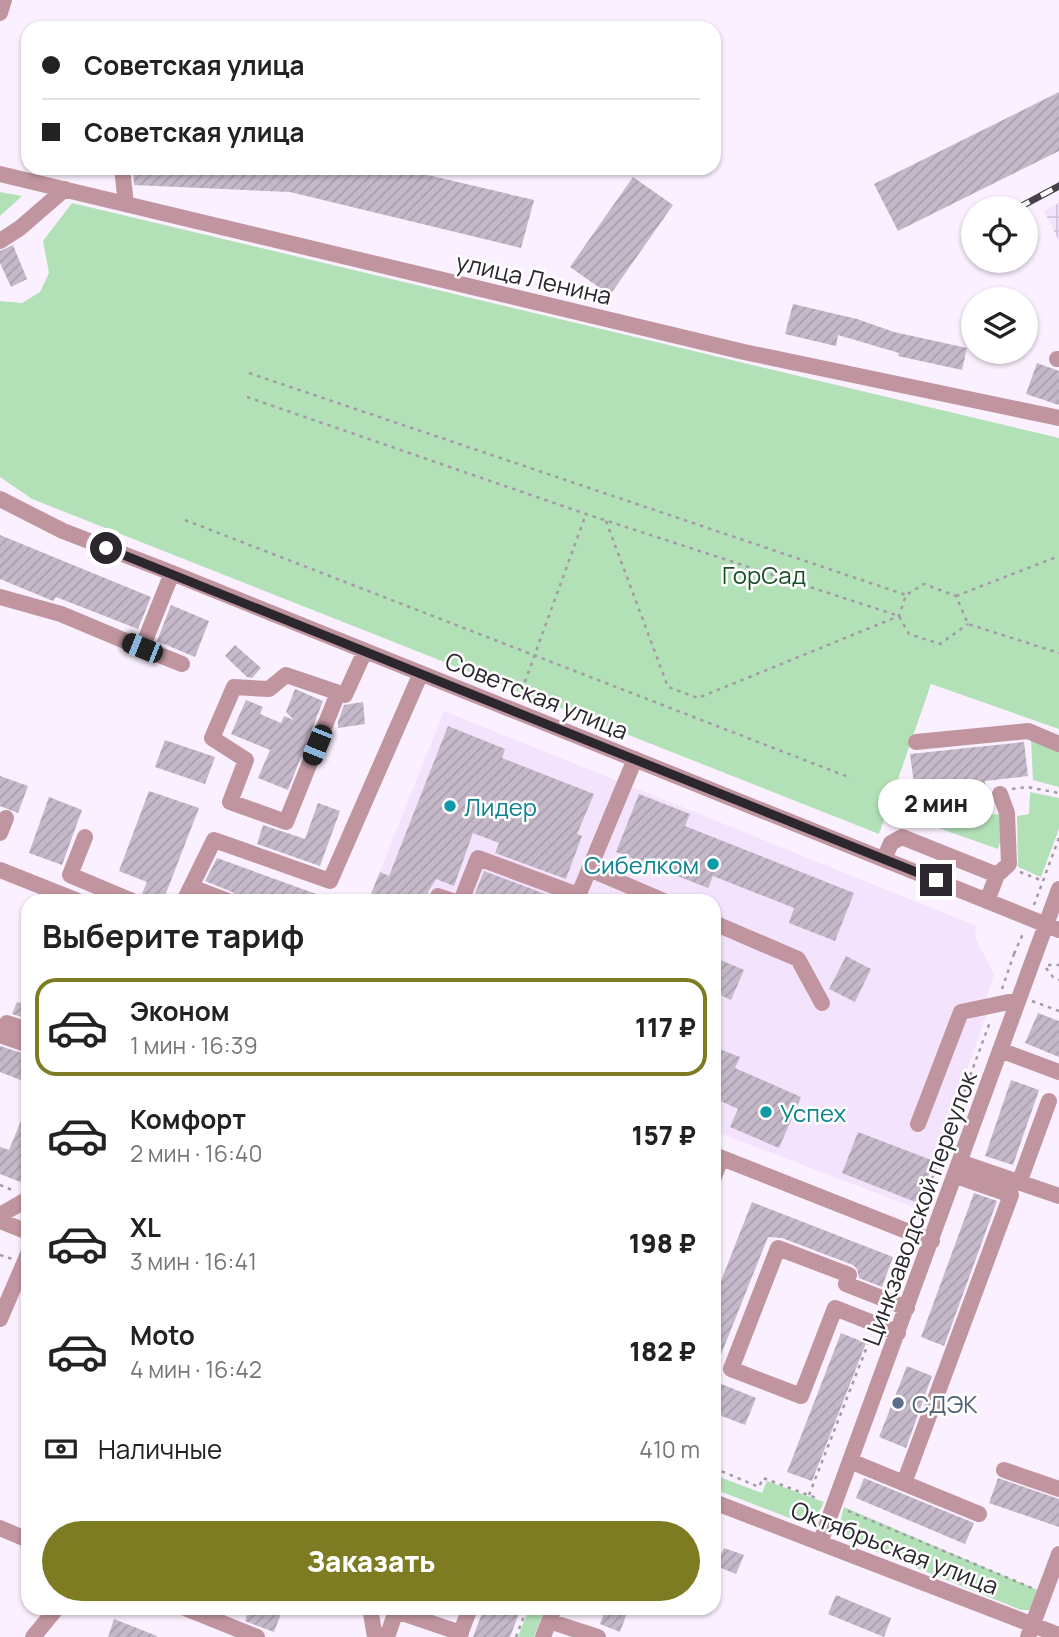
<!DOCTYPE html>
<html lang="ru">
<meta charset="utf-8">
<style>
:root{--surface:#fff;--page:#f2f2f2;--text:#222;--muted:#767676;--line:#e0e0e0;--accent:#7e7c23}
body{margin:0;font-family:Manrope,sans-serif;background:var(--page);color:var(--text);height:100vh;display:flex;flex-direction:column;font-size:26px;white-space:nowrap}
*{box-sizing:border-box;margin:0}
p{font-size:23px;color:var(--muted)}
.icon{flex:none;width:38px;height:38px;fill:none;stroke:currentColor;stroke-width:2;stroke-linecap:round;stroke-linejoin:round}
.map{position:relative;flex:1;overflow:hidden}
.sheet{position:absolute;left:21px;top:894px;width:700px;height:721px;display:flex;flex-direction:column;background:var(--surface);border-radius:21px;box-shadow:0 2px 5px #0004}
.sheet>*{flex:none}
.banner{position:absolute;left:21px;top:21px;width:700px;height:154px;border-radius:21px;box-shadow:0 2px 5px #0004;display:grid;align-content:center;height:154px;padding:0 21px;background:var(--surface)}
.fabs{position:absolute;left:961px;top:196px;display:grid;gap:14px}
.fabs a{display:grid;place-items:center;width:77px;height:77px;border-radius:50%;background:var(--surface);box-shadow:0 2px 5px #0004;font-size:35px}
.end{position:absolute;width:32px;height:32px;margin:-16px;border:9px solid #2c272e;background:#fff;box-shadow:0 0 0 4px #fff}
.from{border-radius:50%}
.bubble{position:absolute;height:49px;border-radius:24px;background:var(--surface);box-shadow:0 2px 5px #0004;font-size:23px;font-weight:800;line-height:49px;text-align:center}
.car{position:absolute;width:21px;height:42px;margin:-21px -10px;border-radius:9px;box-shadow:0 0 5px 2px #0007;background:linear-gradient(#222 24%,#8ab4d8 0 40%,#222 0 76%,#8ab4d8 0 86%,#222 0)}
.banner b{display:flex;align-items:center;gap:24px;height:66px;font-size:26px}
.banner b+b{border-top:2px solid var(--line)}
.banner i{width:18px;height:18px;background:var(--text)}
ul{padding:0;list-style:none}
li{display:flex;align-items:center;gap:21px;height:98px;margin:0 14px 10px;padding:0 7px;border:4px solid transparent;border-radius:21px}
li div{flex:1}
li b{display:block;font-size:26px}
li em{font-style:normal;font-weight:800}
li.selected{border-color:var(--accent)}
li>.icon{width:63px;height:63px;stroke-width:1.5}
h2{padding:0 21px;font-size:32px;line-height:84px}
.pay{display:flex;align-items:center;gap:18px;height:77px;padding:0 21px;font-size:26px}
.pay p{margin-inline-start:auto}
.primary-button{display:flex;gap:14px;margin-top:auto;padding:14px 21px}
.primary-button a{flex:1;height:80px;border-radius:42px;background:var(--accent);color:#fff;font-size:28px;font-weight:800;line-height:80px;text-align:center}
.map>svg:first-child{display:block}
</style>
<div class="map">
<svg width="1059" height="1637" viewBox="0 0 1059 1637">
<defs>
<pattern id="industrial-grid" width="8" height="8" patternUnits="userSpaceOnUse" patternTransform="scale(1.75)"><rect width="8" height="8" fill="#f4e3fc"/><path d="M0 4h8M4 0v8" fill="none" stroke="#d1c3d8"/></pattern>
<pattern id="building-hatch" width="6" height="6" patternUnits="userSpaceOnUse" patternTransform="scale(1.75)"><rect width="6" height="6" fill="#c4b8c9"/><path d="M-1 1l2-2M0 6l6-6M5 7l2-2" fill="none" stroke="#a99ead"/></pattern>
</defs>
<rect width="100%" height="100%" fill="#faf0ff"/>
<path fill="#f4e3fc" d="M 444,711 L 976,926 L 975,938 L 994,974 L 987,996 L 988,1010 L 918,1209 L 714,1131 L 714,901 L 368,901 Z"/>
<path fill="url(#industrial-grid)" d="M 1059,203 L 1059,241 L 1044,211 Z"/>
<path fill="#b3e1b7" d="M 0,192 L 22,196 L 0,216 Z
M 72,203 L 1059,438 L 1059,729 L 931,684 L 879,834 L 32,499 L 0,477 L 0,301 L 22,303 L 40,292 L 49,273 L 43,241 Z
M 1031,738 L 1059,751 L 1059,787 L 1033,780 Z
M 1030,792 L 1059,798 L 1059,829 L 1041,877 L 1018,867 L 1017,816 L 1029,814 Z
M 903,794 L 921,796 L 923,802 L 935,800 L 937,806 L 946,805 L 947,812 L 960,810 L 962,817 L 999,814 L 1002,835 L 998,849 L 924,823 L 895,809 L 895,798 Z
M 714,1475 L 762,1493 L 767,1481 L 824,1502 C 819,1514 813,1521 800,1522 L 714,1489 Z
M 844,1507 L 1042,1592 L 1030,1610 L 1021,1610 L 845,1539 L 840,1522 Z
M 529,1608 L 545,1608 L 534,1637 L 518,1637 Z"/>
<path fill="url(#building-hatch)" d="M 1059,92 L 1059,151 L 898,231 L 874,184 Z
M 133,168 L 398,168 L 534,200 L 521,248 L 290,192 L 134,185 Z
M 633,177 L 673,205 L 610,295 L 570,267 Z
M 13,245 L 27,279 L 11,287 L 0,263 L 0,251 Z
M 793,304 L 857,319 L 894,332 L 967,348 L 962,370 L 898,356 L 899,353 L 838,335 L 836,346 L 785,334 Z
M 1037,363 L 1059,371 L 1059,405 L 1026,394 Z
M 0,535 L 151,597 L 138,629 L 56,597 L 53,601 L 0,579 Z
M 171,605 L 209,621 L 195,657 L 157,641 Z
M 235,645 L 261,668 L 252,678 L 247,677 L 225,656 Z
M 295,689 L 323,701 L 288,790 L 258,778 L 270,750 L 231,734 L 246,700 L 263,707 L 260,714 L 281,723 L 284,716 L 294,720 L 286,712 Z
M 363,702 L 365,724 L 338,728 L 338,722 L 344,705 Z
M 448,726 L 505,749 L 502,758 L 594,794 L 577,834 L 582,836 L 566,879 L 495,853 L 499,843 L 473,833 L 454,886 L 436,879 L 428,892 L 428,901 L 368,901 L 380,872 L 389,876 Z
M 165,740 L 215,757 L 205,784 L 155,767 Z
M 1024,742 L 1028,776 L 985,781 L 989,812 L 975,813 L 974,805 L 961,806 L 960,799 L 944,801 L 944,796 L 932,797 L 931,789 L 915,791 L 910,754 Z
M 0,776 L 28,786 L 18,813 L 0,806 Z
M 149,791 L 199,808 L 163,901 L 141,896 L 147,882 L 119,871 Z
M 639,794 L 690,814 L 685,826 L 854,893 L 835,941 L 789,923 L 794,908 L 713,876 L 708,888 L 616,852 Z
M 49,797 L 82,810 L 62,865 L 29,853 Z
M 318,803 L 340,811 L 320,866 L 257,844 L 263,825 L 305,839 Z
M 217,858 L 333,900 L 333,901 L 261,901 L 248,897 L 247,901 L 238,901 L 236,895 L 232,892 L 205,881 Z
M 484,871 L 548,895 L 546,901 L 472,901 Z
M 846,956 L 871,969 L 855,1002 L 829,989 Z
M 714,957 L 744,970 L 731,1000 L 714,992 Z
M 17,1002 L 28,1005 L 28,1019 L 12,1014 Z
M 1038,1013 L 1059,1021 L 1059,1057 L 1025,1043 Z
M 0,1046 L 28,1055 L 28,1083 L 0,1072 Z
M 714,1047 L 740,1057 L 735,1068 L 801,1097 L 779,1148 L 730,1127 L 738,1109 L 714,1098 Z
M 1011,1080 L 1039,1090 L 1013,1165 L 985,1156 Z
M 28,1104 L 28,1185 L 0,1174 L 0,1147 L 9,1150 Z
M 858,1132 L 934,1161 L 918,1203 L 842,1173 Z
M 974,1193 L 997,1201 L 944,1346 L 921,1337 Z
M 752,1202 L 893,1257 L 882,1287 L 859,1278 L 857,1269 L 853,1265 L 782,1238 L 768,1237 L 714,1372 L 714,1299 Z
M 841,1333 L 866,1343 L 812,1481 L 787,1472 Z
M 907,1366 L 932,1376 L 906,1448 L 879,1437 Z
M 714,1381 L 756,1398 L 745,1425 L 714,1413 Z
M 864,1478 L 974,1523 L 965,1544 L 856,1498 Z
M 998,1478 L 1059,1499 L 1059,1527 L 989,1503 Z
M 724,1548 L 744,1555 L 736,1574 L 716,1566 Z
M 836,1595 L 891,1618 L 884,1637 L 828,1614 Z
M 249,1608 L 283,1608 L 274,1632 L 245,1621 Z
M 484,1608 L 521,1608 L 510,1637 L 473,1637 Z
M 606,1608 L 614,1608 L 627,1613 L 620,1632 L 600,1624 Z
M 114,1619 L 157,1636 L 157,1637 L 108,1637 Z"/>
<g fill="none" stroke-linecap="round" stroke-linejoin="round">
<path stroke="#a29ba6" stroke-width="2.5" stroke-dasharray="3.5 5" stroke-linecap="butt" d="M 249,373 L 906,595
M 247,397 L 586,514 L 899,616 L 909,634 L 940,644 L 968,624
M 185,520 L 851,778
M 606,521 L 668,687 L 698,698 L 899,616 L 906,595 L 924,584 L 956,596 L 968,624 L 1059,653
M 956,596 L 1059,556
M 519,698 L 586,514
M 1012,789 L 1027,787 L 1059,793
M 1020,872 L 1043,881
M 1034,905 L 1059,838
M 1014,954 L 1024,931
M 1048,965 L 1059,965
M 1046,968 L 1053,977 L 1059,980
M 1002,989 L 1014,954 L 1019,956
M 1032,1001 L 1059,1011
M 0,1185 L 12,1190
M 917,1219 L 990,1022
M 0,1255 L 12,1259
M 890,1287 L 906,1248
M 714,1468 L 759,1487 L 763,1478 L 819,1499
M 809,1495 L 870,1339
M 848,1511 L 1032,1588
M 516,1637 L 527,1608"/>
<path stroke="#c0959f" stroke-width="16" d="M 0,13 L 4,0
M 122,168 L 126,204
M 0,174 L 744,352 L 1059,418
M 0,241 L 20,228 L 65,189
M 1057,359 L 1059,359
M 0,499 L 63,531 L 172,573 L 1059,930
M 0,597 L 61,614 L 142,648 L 172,573
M 142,648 L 182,664
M 338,693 L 286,822 L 230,802 L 246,760 L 212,738 L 234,687 L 269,689 L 286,675 L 345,695 L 365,651
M 916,742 L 1028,731 L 1059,744
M 0,833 L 6,818
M 85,837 L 70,875 L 132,901
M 884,859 L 891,843 L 902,837 L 997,875 L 987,901
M 589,869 L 664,901
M 0,870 L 78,901
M 997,875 L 1009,864 L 1007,813 L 1000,794
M 191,887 L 228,901
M 438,896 L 453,901
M 184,901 L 214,840 L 330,881 L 421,673
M 461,901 L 478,858 L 578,895
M 576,901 L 635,759
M 714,923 L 798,959 L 822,1003
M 7,1023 L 28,1030
M 0,1035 L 28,1045
M 1000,1050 L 1059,1072
M 918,1124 L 961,1012 L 1018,1000
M 714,1155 L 932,1241
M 960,1162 L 1059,1196
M 714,1177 L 721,1158
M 1019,1183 L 1049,1101
M 0,1215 L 28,1199
M 0,1221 L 28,1232
M 0,1319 L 28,1254
M 898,1333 L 835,1308 L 801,1396 L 731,1369 L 778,1248 L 849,1275 L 846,1284 L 907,1308
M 850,1461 L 979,1514
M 1004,1470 L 1059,1489
M 904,1483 L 1011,1195 L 956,1176
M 714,1502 L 1059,1635
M 0,1528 L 28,1540
M 820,1543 L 1059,889
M 185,1608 L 257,1637
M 370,1608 L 375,1637
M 549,1621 L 598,1637
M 33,1637 L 57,1608
M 387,1637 L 396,1611 L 461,1633
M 459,1637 L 470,1608
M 543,1637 L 554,1608
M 1028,1637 L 1059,1554"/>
<defs>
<path id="rail" d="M 1018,208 L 1059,186"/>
</defs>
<use href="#rail" stroke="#47424a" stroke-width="7"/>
<use href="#rail" stroke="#fff" stroke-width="4.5" stroke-dasharray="13" stroke-linecap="butt"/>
</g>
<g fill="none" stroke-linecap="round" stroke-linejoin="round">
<path stroke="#2c272e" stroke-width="9" d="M 106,548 L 936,880"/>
</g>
<g fill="#0f9aa8" stroke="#fff" stroke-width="2.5">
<circle cx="450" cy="806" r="7"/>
<circle cx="713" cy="864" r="7"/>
<circle cx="766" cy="1112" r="7"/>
</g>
<circle fill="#5c6f8a" stroke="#fff" stroke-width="2.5" cx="898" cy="1403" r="7"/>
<g text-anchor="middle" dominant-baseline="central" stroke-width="5" stroke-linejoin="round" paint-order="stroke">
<g font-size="24" fill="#2c272e" stroke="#fff">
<text transform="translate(534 278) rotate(13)">улица Ленина</text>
<text transform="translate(537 695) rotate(22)">Советская улица</text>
<text transform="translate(919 1208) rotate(-70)">Цинкзаводской переулок</text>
<text transform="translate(895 1547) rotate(21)">Октябрьская улица</text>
</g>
<g font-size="24" fill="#1a5025" stroke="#fff">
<text x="764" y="574">ГорСад</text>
</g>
<g font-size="24" fill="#0d838f" stroke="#fff" text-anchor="start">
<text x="464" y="806">Лидер</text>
<text x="699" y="864" text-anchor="end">Сибелком</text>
<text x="780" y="1112">Успех</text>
</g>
<g font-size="24" fill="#4e5e75" stroke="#fff" text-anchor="start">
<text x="912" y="1403">СДЭК</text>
</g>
</g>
</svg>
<div class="fabs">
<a><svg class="icon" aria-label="locate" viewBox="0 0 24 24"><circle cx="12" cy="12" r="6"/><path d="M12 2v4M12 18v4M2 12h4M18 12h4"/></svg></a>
<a><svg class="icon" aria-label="layers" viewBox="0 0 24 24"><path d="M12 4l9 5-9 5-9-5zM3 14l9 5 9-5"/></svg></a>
</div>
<i class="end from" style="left:106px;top:548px"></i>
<i class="end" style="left:936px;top:880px"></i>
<div class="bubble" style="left:878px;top:779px;width:116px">2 мин</div>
<i class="car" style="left:142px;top:648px;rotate:292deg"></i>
<i class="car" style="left:317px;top:745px;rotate:202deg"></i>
<div class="banner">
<b><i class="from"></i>Советская улица</b>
<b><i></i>Советская улица</b>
</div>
<section class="sheet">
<h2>Выберите тариф</h2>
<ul>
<li class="selected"><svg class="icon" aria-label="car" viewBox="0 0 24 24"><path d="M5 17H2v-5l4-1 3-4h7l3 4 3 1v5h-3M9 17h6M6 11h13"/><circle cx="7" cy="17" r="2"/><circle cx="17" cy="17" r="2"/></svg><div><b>Эконом</b><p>1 мин · 16:39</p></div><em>117 ₽</em></li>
<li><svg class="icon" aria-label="car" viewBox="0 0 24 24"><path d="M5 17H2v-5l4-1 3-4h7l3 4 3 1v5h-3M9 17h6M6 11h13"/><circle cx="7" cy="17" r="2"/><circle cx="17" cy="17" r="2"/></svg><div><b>Комфорт</b><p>2 мин · 16:40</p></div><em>157 ₽</em></li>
<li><svg class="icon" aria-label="car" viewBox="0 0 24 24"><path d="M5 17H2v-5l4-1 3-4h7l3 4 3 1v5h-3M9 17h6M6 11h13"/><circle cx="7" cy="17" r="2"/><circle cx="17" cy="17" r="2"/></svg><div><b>XL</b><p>3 мин · 16:41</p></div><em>198 ₽</em></li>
<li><svg class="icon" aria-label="car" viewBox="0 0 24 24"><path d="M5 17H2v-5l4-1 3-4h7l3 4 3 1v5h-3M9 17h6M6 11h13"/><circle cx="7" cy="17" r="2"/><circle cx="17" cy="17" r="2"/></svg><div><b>Moto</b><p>4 мин · 16:42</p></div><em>182 ₽</em></li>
</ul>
<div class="pay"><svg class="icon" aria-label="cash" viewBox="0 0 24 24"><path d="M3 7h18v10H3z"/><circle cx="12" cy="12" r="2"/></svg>Наличные<p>410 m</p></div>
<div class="primary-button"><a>Заказать</a></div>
</section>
</div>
